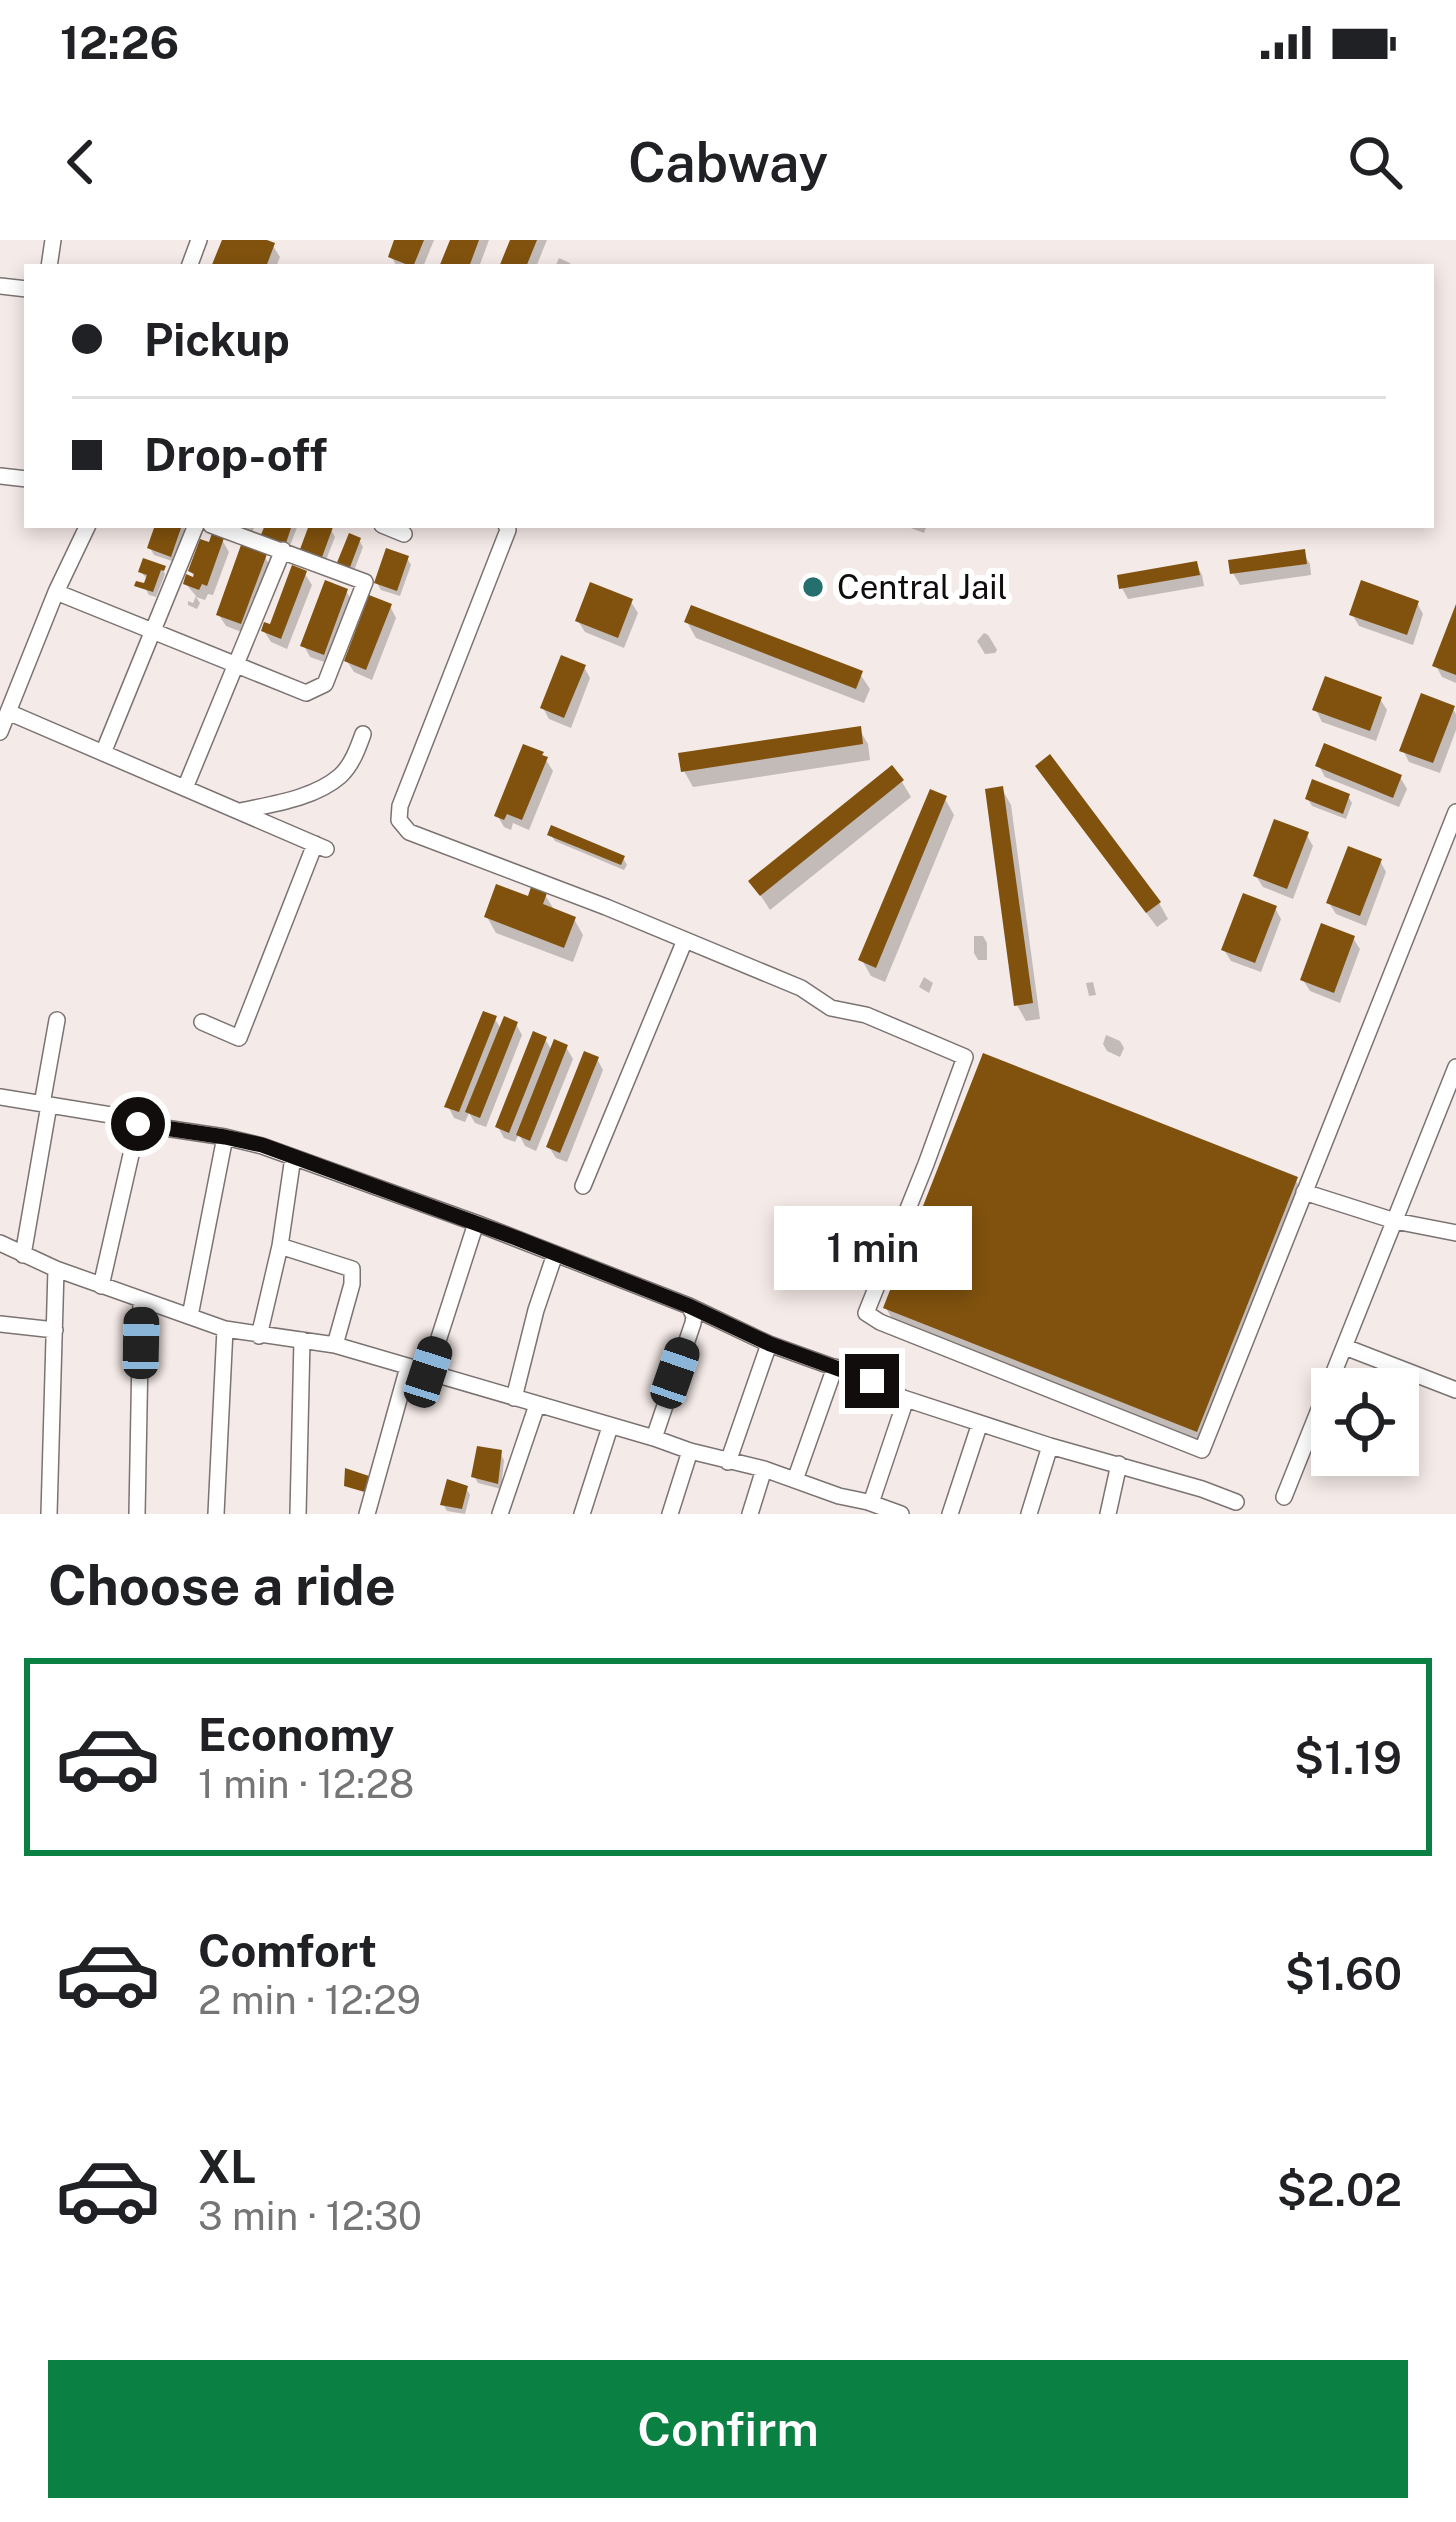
<!DOCTYPE html>
<meta charset="utf-8">
<style>
:root{--surface:#fff;--page:#f6f6f6;--text:#202124;--muted:#757577;--line:#e0e0e0;--accent:#0b8043}
body{margin:0;font-family:"Public Sans",sans-serif;background:var(--page);color:var(--text);height:100vh;display:flex;flex-direction:column;font-size:45px;white-space:nowrap}
*{box-sizing:border-box;margin:0}
p{font-size:39px;color:var(--muted)}
.icon{flex:none;width:66px;height:66px;fill:none;stroke:currentColor;stroke-width:2;stroke-linecap:round;stroke-linejoin:round}
.map{position:relative;height:1274px;overflow:hidden}
.details{display:flex;flex-direction:column;background:var(--surface);flex:1}
.details>*{flex:none}
.banner{position:absolute;left:24px;top:24px;width:1410px;height:264px;border-radius:0px;box-shadow:0 6px 18px #0003;display:grid;align-content:center;height:264px;padding:0 48px;background:var(--surface)}
.tools{position:absolute;left:1311px;top:1128px;display:grid;gap:24px}
.tools a{display:grid;place-items:center;width:108px;height:108px;border-radius:0px;background:var(--surface);box-shadow:0 6px 18px #0003;font-size:60px}
.end{position:absolute;width:54px;height:54px;margin:-27px;border:15px solid #100d0c;background:#fff;box-shadow:0 0 0 6px #fff}
.from{border-radius:50%}
.bubble{position:absolute;height:84px;border-radius:0px;background:var(--surface);box-shadow:0 6px 18px #0003;font-size:39px;font-weight:600;line-height:84px;text-align:center}
.car{position:absolute;width:36px;height:72px;margin:-36px -18px;border-radius:15px;box-shadow:0 0 9px 3px #0007;background:linear-gradient(#222 24%,#8ab4d8 0 40%,#222 0 76%,#8ab4d8 0 86%,#222 0)}
.banner b{display:flex;align-items:center;gap:42px;height:114px;font-size:45px}
.banner b+b{border-top:3px solid var(--line)}
.banner i{width:30px;height:30px;background:var(--text)}
ul{padding:0;list-style:none}
li{display:flex;align-items:center;gap:36px;height:198px;margin:0 24px 18px;padding:0 24px;border:6px solid transparent;border-radius:0px}
li div{flex:1}
li b{display:block;font-size:45px}
li em{font-style:normal;font-weight:600}
li.on{border-color:var(--accent)}
li>.icon{width:108px;height:108px;stroke-width:1.5}
h2{padding:0 48px;font-size:54px;line-height:144px}
.button{display:flex;gap:24px;margin-top:auto;padding:24px 48px}
.button a{flex:1;height:138px;border-radius:0px;background:var(--accent);color:#fff;font-size:48px;font-weight:600;line-height:138px;text-align:center}
.status{display:flex;justify-content:space-between;align-items:center;height:84px;padding:0 60px;background:var(--surface);direction:ltr}
.status svg{height:33px;fill:currentColor}
header{display:flex;justify-content:space-between;align-items:center;height:156px;padding:0 48px;background:var(--surface);font-size:54px;font-weight:600}
.map>svg:first-child{display:block}
</style>
<div class="status"><b>12:26</b><svg viewBox="0 0 49 12"><path d="M0 12V9h3v3zM5 12V6h3v6zM10 12V3h3v9zM15 12V0h3v12zM26 1h20v11H26zM47 4h2v5h-2z"/></svg></div>
<header><svg class="icon" aria-label="back" viewBox="0 0 24 24"><path d="M15 5l-7 7 7 7"/></svg>Cabway<svg class="icon" aria-label="search" viewBox="0 0 24 24"><circle cx="10" cy="10" r="6"/><path d="M15 15l6 6"/></svg></header>
<div class="map">
<svg width="1456" height="1274" viewBox="0 0 1456 1274">
<rect width="100%" height="100%" fill="#f4eae7"/>
<path fill="#0003" d="M 225,0 L 258,0 L 273,6 L 280,17 L 276,27 L 215,27 Z
M 398,0 L 434,0 L 423,27 L 397,27 L 391,16 Z
M 453,0 L 489,0 L 479,27 L 442,27 Z
M 514,0 L 547,0 L 536,27 L 503,27 Z
M 559,18 L 570,23 L 572,27 L 555,27 Z
M 158,285 L 182,285 L 186,291 L 175,322 L 154,315 L 150,308 Z
M 228,285 L 255,285 L 251,296 Z
M 268,285 L 298,285 L 288,311 Z
M 312,285 L 331,290 L 335,297 L 324,325 L 303,312 Z
M 903,285 L 927,285 L 924,293 Z
M 222,300 L 229,312 L 213,355 L 208,354 L 205,360 L 196,357 L 200,363 L 197,369 L 188,365 L 188,361 L 193,363 L 196,356 L 186,344 L 197,341 L 191,331 L 211,306 Z
M 359,300 L 363,307 L 352,336 L 344,332 Z
M 1303,313 L 1310,324 L 1311,335 L 1240,345 L 1233,333 Z
M 265,317 L 271,328 L 247,394 L 226,386 L 219,375 Z
M 407,318 L 411,325 L 400,356 L 381,350 L 377,343 Z
M 1196,324 L 1202,335 L 1204,346 L 1128,359 L 1122,348 Z
M 161,327 L 165,334 L 156,357 L 149,355 L 145,348 L 148,340 L 141,332 Z
M 305,334 L 312,345 L 287,409 L 271,402 L 264,391 L 272,388 Z
M 346,351 L 353,363 L 330,424 L 310,417 L 304,406 Z
M 631,362 L 638,373 L 624,408 L 585,392 L 578,381 Z
M 1417,363 L 1423,374 L 1413,405 L 1359,386 L 1352,374 Z
M 390,366 L 396,378 L 372,440 L 354,432 L 347,421 Z
M 1456,373 L 1456,443 L 1442,437 L 1436,426 Z
M 687,382 L 860,434 L 870,449 L 864,463 L 696,398 Z
M 984,393 L 988,395 L 993,403 L 997,410 L 995,413 L 985,414 L 977,401 Z
M 584,427 L 590,438 L 571,488 L 549,479 L 543,468 Z
M 1380,459 L 1387,470 L 1376,501 L 1322,482 L 1316,470 Z
M 1453,469 L 1456,474 L 1456,490 L 1440,533 L 1409,522 L 1403,510 Z
M 859,489 L 868,504 L 870,520 L 693,547 L 684,531 Z
M 542,514 L 553,531 L 529,590 L 513,583 L 511,590 L 504,587 L 497,575 Z
M 1319,526 L 1400,537 L 1407,549 L 1399,567 L 1325,537 Z
M 902,542 L 911,557 L 770,670 L 752,642 Z
M 1048,542 L 1159,663 L 1168,679 L 1157,687 Z
M 1002,549 L 1011,565 L 1040,779 L 1026,781 L 1017,765 Z
M 1348,556 L 1352,563 L 1346,579 L 1312,566 L 1308,559 Z
M 945,559 L 954,575 L 885,742 L 871,736 L 862,720 Z
M 1306,594 L 1313,606 L 1293,659 L 1263,647 L 1256,636 Z
M 551,595 L 623,618 L 627,625 L 624,630 L 555,601 Z
M 1380,621 L 1386,632 L 1366,686 L 1336,674 L 1329,663 Z
M 545,655 L 555,671 L 574,679 L 583,695 L 573,722 L 496,693 L 487,677 Z
M 1275,668 L 1281,679 L 1261,732 L 1231,721 L 1224,710 Z
M 974,696 L 983,696 L 987,703 L 987,720 L 978,720 L 974,713 Z
M 1353,698 L 1360,709 L 1340,763 L 1310,751 L 1303,740 Z
M 924,737 L 933,743 L 929,753 L 919,747 Z
M 1093,742 L 1096,755 L 1089,756 L 1086,743 Z
M 495,779 L 501,789 L 516,784 L 522,795 L 486,887 L 475,883 L 469,873 L 465,882 L 454,878 L 448,866 Z
M 1106,795 L 1120,801 L 1124,808 L 1120,817 L 1107,811 L 1103,804 Z
M 545,799 L 552,811 L 566,807 L 573,819 L 536,911 L 525,906 L 519,894 L 515,902 L 504,898 L 498,887 Z
M 597,819 L 603,830 L 567,922 L 556,918 L 549,907 Z
M 1295,939 L 1304,955 L 1206,1206 L 895,1084 L 886,1068 Z
M 500,1213 L 504,1220 L 501,1249 L 478,1243 L 474,1236 Z
M 466,1248 L 470,1255 L 465,1274 L 447,1271 L 443,1264 Z"/>
<path fill="#80520e" d="M 222,0 L 267,0 L 275,3 L 266,27 L 211,27 Z
M 394,0 L 424,0 L 413,27 L 388,17 Z
M 450,0 L 479,0 L 469,27 L 439,27 Z
M 510,0 L 537,0 L 526,27 L 499,27 Z
M 155,285 L 182,285 L 171,317 L 147,308 Z
M 265,285 L 292,285 L 285,306 L 260,297 Z
M 309,285 L 333,287 L 321,320 L 299,312 Z
M 212,293 L 224,298 L 207,346 L 202,344 L 199,350 L 183,344 L 186,334 L 193,337 L 194,334 L 188,331 L 200,299 L 209,302 Z
M 349,293 L 361,298 L 349,330 L 336,325 Z
M 241,305 L 267,314 L 241,384 L 216,375 Z
M 386,308 L 409,316 L 397,351 L 374,343 Z
M 1305,309 L 1307,324 L 1230,334 L 1228,320 Z
M 143,318 L 166,326 L 164,331 L 161,330 L 153,352 L 134,346 L 136,341 L 144,343 L 147,335 L 138,332 Z
M 1197,321 L 1200,335 L 1119,349 L 1117,335 Z
M 292,325 L 307,331 L 281,399 L 261,391 L 264,382 L 270,384 Z
M 325,340 L 348,349 L 324,415 L 300,406 Z
M 1361,340 L 1419,361 L 1407,395 L 1349,375 Z
M 590,342 L 633,359 L 618,398 L 575,381 Z
M 369,355 L 392,364 L 366,430 L 344,421 Z
M 1456,364 L 1456,435 L 1432,426 Z
M 691,365 L 863,431 L 856,449 L 684,382 Z
M 561,415 L 586,425 L 564,478 L 540,468 Z
M 1325,436 L 1382,457 L 1370,491 L 1312,470 Z
M 1421,453 L 1455,466 L 1433,523 L 1399,511 Z
M 861,486 L 863,504 L 681,532 L 678,513 Z
M 1324,503 L 1402,535 L 1393,558 L 1315,526 Z
M 523,504 L 544,512 L 542,515 L 548,517 L 522,580 L 507,574 L 504,580 L 494,576 Z
M 1050,514 L 1161,662 L 1146,673 L 1035,526 Z
M 892,525 L 904,540 L 760,656 L 748,641 Z
M 1312,539 L 1350,554 L 1343,574 L 1305,559 Z
M 1003,546 L 1033,763 L 1014,766 L 985,549 Z
M 930,549 L 947,556 L 876,728 L 858,720 Z
M 1274,579 L 1309,592 L 1287,649 L 1253,636 Z
M 551,585 L 625,616 L 621,625 L 547,595 Z
M 1348,606 L 1382,619 L 1360,676 L 1326,663 Z
M 496,644 L 528,656 L 531,647 L 547,653 L 543,664 L 576,677 L 564,708 L 484,677 Z
M 1243,653 L 1277,666 L 1255,723 L 1221,710 Z
M 1321,683 L 1355,696 L 1334,753 L 1300,740 Z
M 483,771 L 497,776 L 459,872 L 444,867 Z
M 504,776 L 518,782 L 480,878 L 465,872 Z
M 533,791 L 547,797 L 509,893 L 495,887 Z
M 554,799 L 568,805 L 530,901 L 516,895 Z
M 584,811 L 599,817 L 560,913 L 546,907 Z
M 983,813 L 1298,937 L 1197,1192 L 883,1068 Z
M 477,1206 L 502,1210 L 498,1244 L 471,1237 Z
M 345,1228 L 372,1237 L 368,1253 L 344,1246 Z
M 447,1239 L 468,1246 L 462,1269 L 440,1265 Z"/>
<g fill="none" stroke-linecap="round" stroke-linejoin="round">
<defs>
<path id="street" d="M 49,27 L 53,0
M 189,27 L 199,0
M 0,46 L 27,49
M 0,236 L 27,239
M 382,285 L 404,294
M 506,285 L 508,290 L 400,566 L 399,580 L 409,592 L 606,667 L 801,748 L 831,768 L 866,775 L 965,817 L 926,924 L 866,1073 L 880,1082 L 1202,1210 L 1456,572
M 56,352 L 306,453 L 325,444 L 365,342 L 211,285
M 8,472 L 326,609
M 0,492 L 56,352 L 88,285
M 103,513 L 196,285
M 185,548 L 283,310
M 241,571 C 273,564 315,558 340,536 C 352,525 358,508 363,494
M 202,782 L 239,798 L 315,604
M 0,857 L 117,876 L 138,884 L 225,897 L 262,906 L 476,983 L 689,1066 L 769,1104 L 872,1141 L 903,1158 L 1050,1206 L 1202,1249 L 1236,1262
M 42,864 L 57,780
M 583,946 L 685,700
M 1304,952 L 1395,981 L 1456,993
M 0,1003 L 56,1029 L 225,1089 L 335,1105 L 654,1198 L 690,1211 L 764,1229 L 839,1256 L 868,1262 L 901,1274
M 280,1006 L 352,1029 L 352,1044 L 335,1105
M 23,1015 L 49,865
M 101,1046 L 138,884
M 190,1076 L 225,897
M 0,1084 L 55,1090
M 259,1096 L 280,1006 L 293,917
M 1345,1107 L 1456,1150
M 428,1132 L 476,983
M 514,1158 L 536,1070 L 555,1014
M 654,1198 L 693,1083 L 694,1076 L 689,1066
M 728,1222 L 769,1104
M 795,1240 L 835,1127
M 1284,1257 L 1456,827
M 871,1263 L 906,1159
M 49,1274 L 56,1029
M 137,1274 L 141,1061
M 216,1274 L 225,1089
M 298,1274 L 302,1100
M 367,1274 L 408,1127
M 500,1274 L 537,1165
M 582,1274 L 610,1187
M 670,1274 L 690,1211
M 750,1274 L 764,1229
M 950,1274 L 980,1183
M 1029,1274 L 1050,1206
M 1108,1274 L 1119,1224"/>
</defs>
<use href="#street" stroke="#7b7371" stroke-width="18"/>
<use href="#street" stroke="#fff" stroke-width="15"/>
</g>
<g fill="none" stroke-linecap="round" stroke-linejoin="round">
<path stroke="#100d0c" stroke-width="15" d="M 138,884 L 225,897 L 262,905 L 516,998 L 689,1066 L 770,1104 L 872,1141"/>
</g>
<circle fill="#25706f" stroke="#fff" stroke-width="4.5" cx="813" cy="347" r="12"/>
<g text-anchor="middle" dominant-baseline="central" stroke-width="12" stroke-linejoin="round" paint-order="stroke">
<g font-size="33" fill="#100d0c" stroke="#fff" text-anchor="start">
<text x="837" y="347">Central Jail</text>
</g>
</g>
</svg>
<div class="tools">
<a><svg class="icon" aria-label="locate" viewBox="0 0 24 24"><circle cx="12" cy="12" r="6"/><path d="M12 2v4M12 18v4M2 12h4M18 12h4"/></svg></a>
</div>
<i class="end from" style="left:138px;top:884px"></i>
<i class="end" style="left:872px;top:1141px"></i>
<div class="bubble" style="left:774px;top:966px;width:198px">1 min</div>
<i class="car" style="left:141px;top:1103px;rotate:1deg"></i>
<i class="car" style="left:428px;top:1132px;rotate:18deg"></i>
<i class="car" style="left:675px;top:1133px;rotate:19deg"></i>
<div class="banner">
<b><i class="from"></i>Pickup</b>
<b><i></i>Drop-off</b>
</div>
</div>
<section class="details">
<h2>Choose a ride</h2>
<ul>
<li class="on"><svg class="icon" aria-label="car" viewBox="0 0 24 24"><path d="M5 17H2v-5l4-1 3-4h7l3 4 3 1v5h-3M9 17h6M6 11h13"/><circle cx="7" cy="17" r="2"/><circle cx="17" cy="17" r="2"/></svg><div><b>Economy</b><p>1 min · 12:28</p></div><em>$1.19</em></li>
<li><svg class="icon" aria-label="car" viewBox="0 0 24 24"><path d="M5 17H2v-5l4-1 3-4h7l3 4 3 1v5h-3M9 17h6M6 11h13"/><circle cx="7" cy="17" r="2"/><circle cx="17" cy="17" r="2"/></svg><div><b>Comfort</b><p>2 min · 12:29</p></div><em>$1.60</em></li>
<li><svg class="icon" aria-label="car" viewBox="0 0 24 24"><path d="M5 17H2v-5l4-1 3-4h7l3 4 3 1v5h-3M9 17h6M6 11h13"/><circle cx="7" cy="17" r="2"/><circle cx="17" cy="17" r="2"/></svg><div><b>XL</b><p>3 min · 12:30</p></div><em>$2.02</em></li>
</ul>
<div class="button"><a>Confirm</a></div>
</section>
